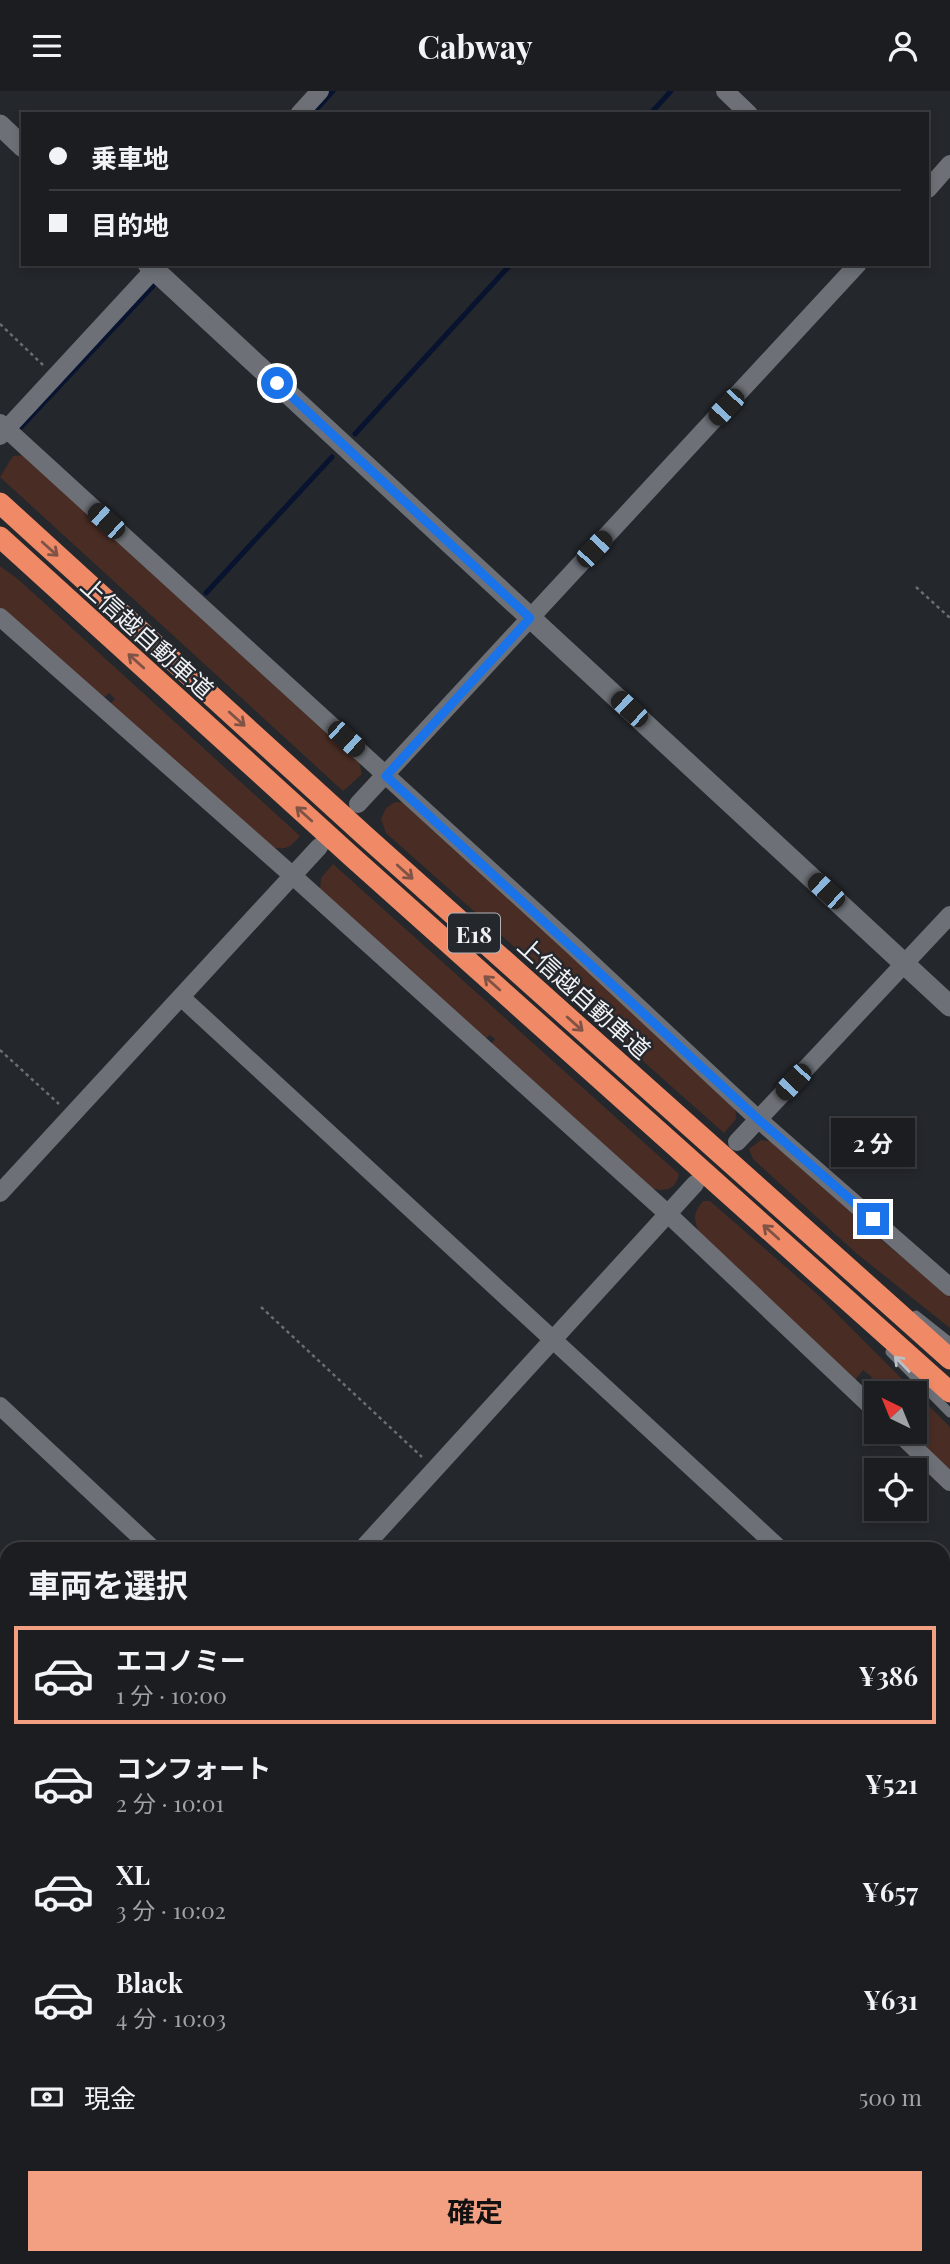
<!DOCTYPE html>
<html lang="ja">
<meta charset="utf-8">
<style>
:root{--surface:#1b1d21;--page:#24262a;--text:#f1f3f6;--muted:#a0a2a5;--line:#393b3f;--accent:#f39f82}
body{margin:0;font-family:"Playfair Display","Noto Sans JP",serif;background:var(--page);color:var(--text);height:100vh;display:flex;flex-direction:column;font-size:26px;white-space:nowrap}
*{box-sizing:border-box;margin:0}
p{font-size:23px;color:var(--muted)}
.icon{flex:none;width:38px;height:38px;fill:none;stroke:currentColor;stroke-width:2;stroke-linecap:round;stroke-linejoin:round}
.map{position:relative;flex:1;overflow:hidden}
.drawer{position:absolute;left:0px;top:1451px;width:950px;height:723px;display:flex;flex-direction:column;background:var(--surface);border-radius:21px 21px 0 0;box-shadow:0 4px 10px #0003,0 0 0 2px var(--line)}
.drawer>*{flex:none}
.banner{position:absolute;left:21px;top:21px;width:908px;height:154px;border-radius:0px;box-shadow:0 4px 10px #0003,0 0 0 2px var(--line);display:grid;align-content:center;height:154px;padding:0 28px;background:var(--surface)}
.needle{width:46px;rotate:317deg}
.fabs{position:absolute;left:864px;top:1290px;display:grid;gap:14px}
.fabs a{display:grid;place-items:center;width:63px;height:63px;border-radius:0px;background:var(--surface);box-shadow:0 4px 10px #0003,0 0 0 2px var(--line);font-size:35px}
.end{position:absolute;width:32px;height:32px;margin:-16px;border:9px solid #1a73e8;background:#fff;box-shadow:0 0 0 4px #fff}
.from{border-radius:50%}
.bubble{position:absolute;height:49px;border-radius:0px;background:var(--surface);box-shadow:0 4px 10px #0003,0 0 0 2px var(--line);font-size:23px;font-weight:700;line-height:49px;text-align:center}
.car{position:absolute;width:21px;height:42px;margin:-21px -10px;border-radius:9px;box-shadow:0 0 5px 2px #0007;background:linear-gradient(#222 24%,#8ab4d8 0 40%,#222 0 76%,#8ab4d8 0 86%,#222 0)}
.banner b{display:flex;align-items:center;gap:24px;height:66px;font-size:26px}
.banner b+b{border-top:2px solid var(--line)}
.banner i{width:18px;height:18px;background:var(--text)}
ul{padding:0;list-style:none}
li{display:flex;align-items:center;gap:21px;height:98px;margin:0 14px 10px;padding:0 14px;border:4px solid transparent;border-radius:0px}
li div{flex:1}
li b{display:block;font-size:26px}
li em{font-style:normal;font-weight:700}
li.selected{border-color:var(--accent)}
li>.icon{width:63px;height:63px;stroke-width:1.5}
h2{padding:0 28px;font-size:32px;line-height:84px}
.pay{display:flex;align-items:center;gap:18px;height:77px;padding:0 28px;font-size:26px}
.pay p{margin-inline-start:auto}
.primary-button{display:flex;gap:14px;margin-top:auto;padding:14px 28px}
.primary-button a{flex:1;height:80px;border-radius:0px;background:var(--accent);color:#111;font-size:28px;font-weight:700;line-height:80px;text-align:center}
header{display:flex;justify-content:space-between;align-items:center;height:91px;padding:0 28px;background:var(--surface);font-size:32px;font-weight:700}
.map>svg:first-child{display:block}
</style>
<header><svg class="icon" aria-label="menu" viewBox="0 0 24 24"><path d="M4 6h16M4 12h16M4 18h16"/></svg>Cabway<svg class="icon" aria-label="person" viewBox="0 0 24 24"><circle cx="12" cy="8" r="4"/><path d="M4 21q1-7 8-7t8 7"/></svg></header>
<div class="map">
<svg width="950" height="2173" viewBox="0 0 950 2173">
<rect width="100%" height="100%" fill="#24272c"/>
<path fill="#2b303b" d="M 943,1618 L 950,1624 L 950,1868 L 943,1861 Z"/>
<path fill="#492d24" d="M 26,364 L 358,668 L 362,683 L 343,700 L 0,386 L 13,365 Z
M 0,475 L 19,489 L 300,745 C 289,758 285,759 269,756 L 108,615 L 115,608 L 109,602 L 100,610 L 0,518 Z
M 395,711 L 408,712 L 735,1015 L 736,1028 L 724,1042 L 386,742 L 381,728 L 386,717 Z
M 333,773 L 679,1083 C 676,1099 665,1101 650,1097 L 490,954 L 495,948 L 490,944 L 484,949 L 320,800 L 321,787 Z
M 761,1049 L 776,1051 L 878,1146 L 950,1206 L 950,1237 L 856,1162 L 753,1068 L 749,1058 Z
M 703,1110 L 710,1110 L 817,1203 L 950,1336 L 950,1383 L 906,1341 L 915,1340 L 915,1302 L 877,1302 L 877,1312 L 862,1298 L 872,1286 L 863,1279 L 855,1289 L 700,1143 C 693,1129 693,1122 703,1110 Z"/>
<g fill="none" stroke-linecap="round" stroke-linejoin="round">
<path stroke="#08132f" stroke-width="5" d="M 312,23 L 333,0
M 650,23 L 671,0
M 21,336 L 153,195
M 355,343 L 511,173
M 206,502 L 332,366"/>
<path stroke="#6a6d72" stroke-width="2.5" stroke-dasharray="3.5 3.5" stroke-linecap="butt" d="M 0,233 L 43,274
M 916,496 L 950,527
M 0,959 L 59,1013
M 261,1216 L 422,1366"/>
<path stroke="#6d7177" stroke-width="9" d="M 916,1224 L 950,1251
M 890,1261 L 950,1322
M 285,2173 L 291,2166"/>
<path stroke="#6d7177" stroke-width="18" d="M 725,0 L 749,23
M 299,23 L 320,0
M 928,98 L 950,73
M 0,332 L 573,855 L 758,1028 L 950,1196
M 0,345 L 159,173
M 0,526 L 293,785 L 668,1123 L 877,1321
M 358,713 L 858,173
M 181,906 L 780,1458
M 737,1051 L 950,824
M 0,1102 L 319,756
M 0,1315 L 153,1458
M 897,1340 L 950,1391
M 362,1458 L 695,1093
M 943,1577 L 950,1570
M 943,1611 L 950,1617
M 0,1624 L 7,1616
M 0,1952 L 0,1924 L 7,1914
M 0,1975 L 7,1971
M 0,2079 L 7,2071
M 396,2166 L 404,2173
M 513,2166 L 515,2173
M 666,2166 L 673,2173
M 29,2173 L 36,2166"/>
<path stroke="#6d7177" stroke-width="21" d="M 0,34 L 23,56
M 148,173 L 950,915
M 865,2173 L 866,2166"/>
<path stroke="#947872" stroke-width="21" d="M 943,2068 L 950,2066
M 527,2173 L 553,2166"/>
<path stroke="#ef8966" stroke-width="21" d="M 0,412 L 363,743 L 950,1268
M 0,446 L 351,765 L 950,1301"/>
</g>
<defs><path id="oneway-shaft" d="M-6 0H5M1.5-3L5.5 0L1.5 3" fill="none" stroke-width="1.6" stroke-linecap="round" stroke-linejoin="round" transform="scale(1.75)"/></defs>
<g stroke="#7f5346">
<use href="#oneway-shaft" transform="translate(50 458) rotate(42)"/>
<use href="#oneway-shaft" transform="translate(136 570) rotate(-138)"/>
<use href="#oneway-shaft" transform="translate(237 628) rotate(42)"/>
<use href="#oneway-shaft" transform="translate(304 723) rotate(-138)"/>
<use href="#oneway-shaft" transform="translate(405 781) rotate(42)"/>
<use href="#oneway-shaft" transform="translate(492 892) rotate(-138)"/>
<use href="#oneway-shaft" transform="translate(575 933) rotate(42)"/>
<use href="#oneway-shaft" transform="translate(771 1141) rotate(-138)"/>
</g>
<use stroke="#bbbec3" href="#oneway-shaft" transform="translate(902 1273) rotate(-134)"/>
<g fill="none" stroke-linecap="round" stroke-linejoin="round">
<path stroke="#1a73e8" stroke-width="9" d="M 277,292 L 530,527 L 386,685 L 758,1028 L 873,1128"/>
</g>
<g text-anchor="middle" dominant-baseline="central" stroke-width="5" stroke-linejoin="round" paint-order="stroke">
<rect fill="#24272c" stroke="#b2b4b9" stroke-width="2" x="448" y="822.5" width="52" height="39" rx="5"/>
<g font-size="23" font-weight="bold" fill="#eff1f5">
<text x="474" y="842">E18</text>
</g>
<g font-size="24" fill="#eff1f5" stroke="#24272c">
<text transform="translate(148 546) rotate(42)">上信越自動車道</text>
<text transform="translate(585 906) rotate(42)">上信越自動車道</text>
</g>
</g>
</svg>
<div class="fabs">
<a><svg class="needle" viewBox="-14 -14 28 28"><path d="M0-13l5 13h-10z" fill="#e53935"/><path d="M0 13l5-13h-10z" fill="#a0a2a5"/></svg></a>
<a><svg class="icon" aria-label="locate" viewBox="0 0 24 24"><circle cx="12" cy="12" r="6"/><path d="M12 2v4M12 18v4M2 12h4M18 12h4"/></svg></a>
</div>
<i class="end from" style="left:277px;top:292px"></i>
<i class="end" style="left:873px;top:1128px"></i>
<div class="bubble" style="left:831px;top:1027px;width:84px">2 分</div>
<i class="car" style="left:726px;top:316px;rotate:223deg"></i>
<i class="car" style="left:106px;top:430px;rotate:312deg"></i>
<i class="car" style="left:594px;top:458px;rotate:43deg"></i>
<i class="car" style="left:629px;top:618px;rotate:313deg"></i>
<i class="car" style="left:346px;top:648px;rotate:132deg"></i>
<i class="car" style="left:826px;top:800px;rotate:313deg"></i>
<i class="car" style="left:793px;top:991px;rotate:223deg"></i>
<div class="banner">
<b><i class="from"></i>乗車地</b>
<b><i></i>目的地</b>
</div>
<section class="drawer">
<h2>車両を選択</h2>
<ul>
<li class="selected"><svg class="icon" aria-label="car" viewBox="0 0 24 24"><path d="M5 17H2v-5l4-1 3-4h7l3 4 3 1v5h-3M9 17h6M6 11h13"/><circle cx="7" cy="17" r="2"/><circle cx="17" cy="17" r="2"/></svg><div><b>エコノミー</b><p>1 分 · 10:00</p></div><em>¥386</em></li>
<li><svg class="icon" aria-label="car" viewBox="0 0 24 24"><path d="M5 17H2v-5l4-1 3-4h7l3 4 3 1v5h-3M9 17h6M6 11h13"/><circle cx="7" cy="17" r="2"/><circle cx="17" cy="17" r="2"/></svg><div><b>コンフォート</b><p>2 分 · 10:01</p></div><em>¥521</em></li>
<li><svg class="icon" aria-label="car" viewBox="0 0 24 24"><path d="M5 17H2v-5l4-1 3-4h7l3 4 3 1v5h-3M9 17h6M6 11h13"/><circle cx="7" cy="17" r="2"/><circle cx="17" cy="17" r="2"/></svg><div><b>XL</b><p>3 分 · 10:02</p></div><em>¥657</em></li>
<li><svg class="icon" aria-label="car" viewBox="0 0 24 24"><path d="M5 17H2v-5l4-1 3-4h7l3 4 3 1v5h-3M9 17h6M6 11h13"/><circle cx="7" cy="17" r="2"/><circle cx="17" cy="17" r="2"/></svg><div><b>Black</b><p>4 分 · 10:03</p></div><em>¥631</em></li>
</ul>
<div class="pay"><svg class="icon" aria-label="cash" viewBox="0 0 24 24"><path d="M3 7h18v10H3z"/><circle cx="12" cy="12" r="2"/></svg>現金<p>500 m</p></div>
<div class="primary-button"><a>確定</a></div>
</section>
</div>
